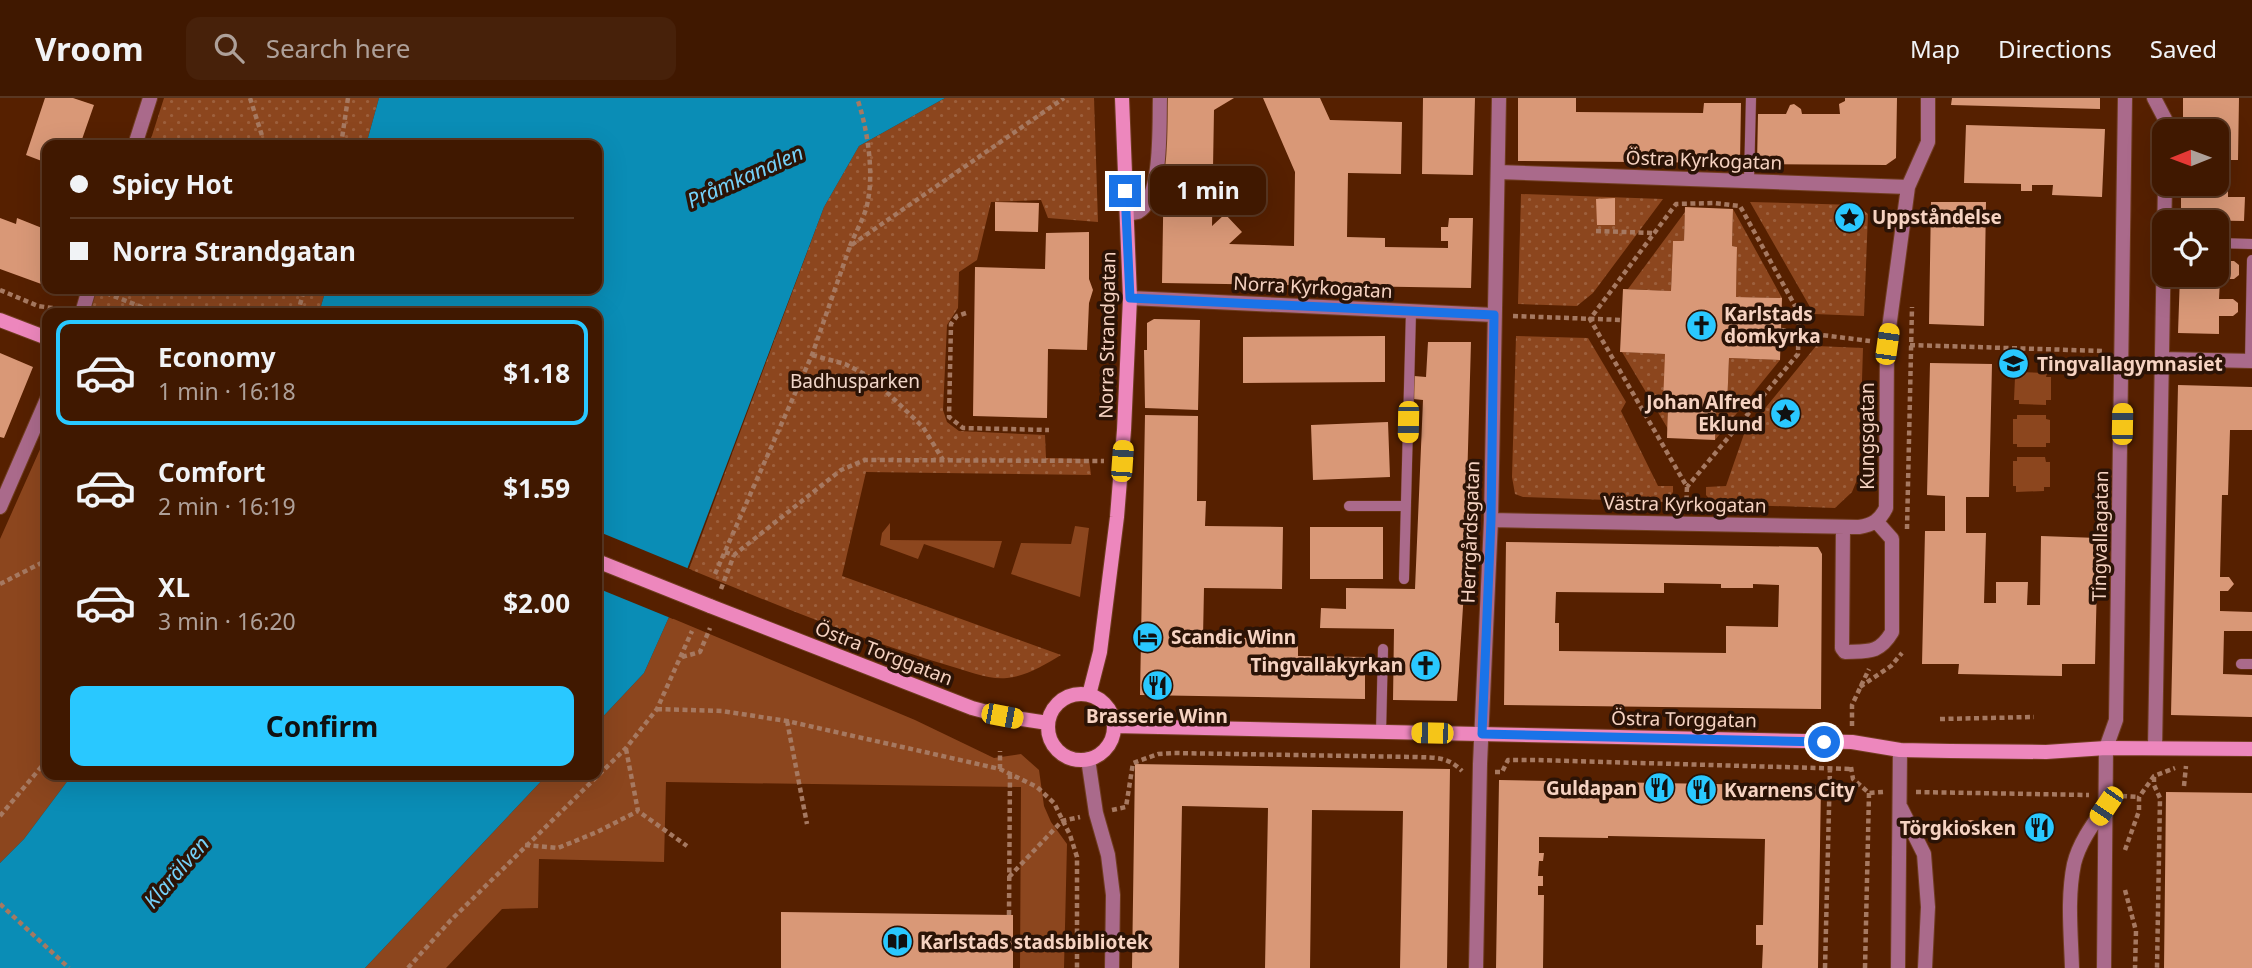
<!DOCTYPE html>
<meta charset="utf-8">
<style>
:root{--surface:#401800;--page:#47210a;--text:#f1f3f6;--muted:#aea099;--line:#593722;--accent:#29c8ff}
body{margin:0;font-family:"Noto Sans",sans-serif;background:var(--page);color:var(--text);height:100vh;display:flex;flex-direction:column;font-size:26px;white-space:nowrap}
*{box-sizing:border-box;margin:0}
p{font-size:23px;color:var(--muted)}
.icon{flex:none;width:38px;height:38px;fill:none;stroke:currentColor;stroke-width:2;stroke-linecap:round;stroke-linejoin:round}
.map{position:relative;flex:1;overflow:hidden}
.panel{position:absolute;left:42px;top:210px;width:560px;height:472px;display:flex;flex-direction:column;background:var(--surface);border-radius:14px;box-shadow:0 7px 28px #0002,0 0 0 2px var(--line)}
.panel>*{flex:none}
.guide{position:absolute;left:42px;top:42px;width:560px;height:154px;border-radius:14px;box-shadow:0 7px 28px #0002,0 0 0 2px var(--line);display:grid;align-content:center;height:154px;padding:0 28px;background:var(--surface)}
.needle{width:46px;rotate:269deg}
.controls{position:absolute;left:2152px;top:21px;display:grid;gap:14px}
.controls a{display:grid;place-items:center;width:77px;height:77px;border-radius:14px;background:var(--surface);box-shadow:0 7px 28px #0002,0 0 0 2px var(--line);font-size:35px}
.end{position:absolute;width:32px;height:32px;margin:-16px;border:9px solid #1a73e8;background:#fff;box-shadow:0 0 0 4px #fff}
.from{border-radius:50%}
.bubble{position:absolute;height:49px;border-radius:14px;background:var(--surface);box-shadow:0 7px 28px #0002,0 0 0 2px var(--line);font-size:23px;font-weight:700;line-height:49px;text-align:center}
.car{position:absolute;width:21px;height:42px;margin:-21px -10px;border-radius:9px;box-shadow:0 0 5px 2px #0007;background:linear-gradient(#f5c518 24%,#345 0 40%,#f5c518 0 76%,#345 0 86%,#f5c518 0)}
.guide b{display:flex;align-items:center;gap:24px;height:66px;font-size:26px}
.guide b+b{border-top:2px solid var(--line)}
.guide i{width:18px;height:18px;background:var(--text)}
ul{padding:12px 0 0;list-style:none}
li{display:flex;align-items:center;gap:21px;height:105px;margin:0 14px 10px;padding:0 14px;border:4px solid transparent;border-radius:14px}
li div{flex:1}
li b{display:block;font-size:26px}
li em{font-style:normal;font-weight:700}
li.on{border-color:var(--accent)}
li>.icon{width:63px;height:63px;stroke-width:1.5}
.cta{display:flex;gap:14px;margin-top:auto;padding:14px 28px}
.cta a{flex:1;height:80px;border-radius:14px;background:var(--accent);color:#111;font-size:28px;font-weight:700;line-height:80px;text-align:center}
header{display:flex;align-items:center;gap:42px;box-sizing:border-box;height:98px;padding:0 35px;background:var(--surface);border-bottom:2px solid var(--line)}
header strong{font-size:33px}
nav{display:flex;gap:38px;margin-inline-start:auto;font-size:24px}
.search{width:490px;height:63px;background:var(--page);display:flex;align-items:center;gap:18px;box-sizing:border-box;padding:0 24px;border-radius:14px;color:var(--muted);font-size:26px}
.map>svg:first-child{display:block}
</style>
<header>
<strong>Vroom</strong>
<div class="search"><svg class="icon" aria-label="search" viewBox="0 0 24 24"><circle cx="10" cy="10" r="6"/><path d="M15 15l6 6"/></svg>Search here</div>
<nav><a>Map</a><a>Directions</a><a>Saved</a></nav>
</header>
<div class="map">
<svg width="2252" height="870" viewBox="0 0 2252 870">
<defs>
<pattern id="park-dots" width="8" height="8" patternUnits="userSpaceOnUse" patternTransform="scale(1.75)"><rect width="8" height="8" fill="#8c461e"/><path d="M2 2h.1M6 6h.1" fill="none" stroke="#9d603d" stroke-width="1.8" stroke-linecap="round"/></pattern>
</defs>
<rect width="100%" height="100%" fill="#562000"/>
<path fill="#8c461e" d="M 2018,274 L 2047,275 L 2046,279 L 2051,279 L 2051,302 L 2046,302 L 2046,307 L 2019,306 L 2019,302 L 2014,302 L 2015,279 L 2018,279 Z
M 2017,317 L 2046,317 L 2046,321 L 2050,322 L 2050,345 L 2046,345 L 2046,349 L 2017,349 L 2017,346 L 2013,346 L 2013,321 L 2017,321 Z
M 47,320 L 47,677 L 72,677 L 24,741 L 0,765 L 0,441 L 46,338 L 44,328 Z
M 2017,359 L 2045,359 L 2046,364 L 2050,364 L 2050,389 L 2044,389 L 2044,393 L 2016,394 L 2016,388 L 2013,388 L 2013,363 L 2017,363 Z
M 890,425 L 890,442 L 1002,443 L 994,470 L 924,446 L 918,461 L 880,447 L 882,435 Z
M 1075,428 L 1089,430 L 1080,499 L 1011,476 L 1021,445 L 1071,446 Z
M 669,519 L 915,622 L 994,660 L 1021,656 L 1039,672 L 1044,708 L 1051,724 L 1067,746 L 1064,870 L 1020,870 L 1021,689 L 666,684 L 664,764 L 539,761 L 538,810 L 502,811 L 446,870 L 365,870 L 547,677 L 597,677 L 597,625 L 644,575 Z"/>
<path fill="url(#park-dots)" d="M 164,0 L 379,0 L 366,47 L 149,47 Z
M 945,0 L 1094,0 L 1098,124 L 1048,120 L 1041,102 L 991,104 L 977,162 L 959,174 L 958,210 L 947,227 L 943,312 L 947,324 L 959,333 L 1045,337 L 1046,360 L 1089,361 L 1091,377 L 866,374 L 842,478 L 1061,557 C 1044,567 1027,578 1007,580 C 989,582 967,573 950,568 C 861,542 774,506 689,471 L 824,109 L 859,48 Z
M 1521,96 L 1663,101 L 1593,195 L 1577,208 L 1518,206 Z
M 1750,104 L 1857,107 L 1868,116 L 1864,218 L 1814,216 Z
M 1733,111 L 1782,200 L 1736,199 L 1737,149 L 1732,148 Z
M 1685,114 L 1684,143 L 1673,143 L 1671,193 L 1628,191 Z
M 94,191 L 326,191 L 319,215 L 90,215 L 87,210 Z
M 1516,238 L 1588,240 L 1626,304 L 1621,313 L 1658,388 L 1673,388 L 1673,394 L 1665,404 L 1523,399 L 1515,396 L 1512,379 Z
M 1816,248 L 1863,250 L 1859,377 L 1852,394 L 1835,410 L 1714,406 L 1706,397 L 1706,389 L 1726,388 L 1744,336 Z
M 1622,254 L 1665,256 L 1668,331 Z
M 1729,260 L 1780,262 L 1715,342 L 1716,309 L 1727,309 Z"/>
<path fill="#0a8db6" d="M 379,0 L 945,0 L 859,48 L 824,109 L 669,519 L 644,575 L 597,625 L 597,215 L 319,215 L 326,191 L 597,191 L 597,47 L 366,47 Z
M 72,677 L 547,677 L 365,870 L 0,870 L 0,765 L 24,741 Z"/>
<path fill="#562000" d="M 597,433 L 692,472 L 673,521 L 597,490 Z"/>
<path fill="#d99877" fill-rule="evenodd" d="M 45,0 L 73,0 L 94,7 L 80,47 L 47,47 L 47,65 L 26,57 Z
M 1165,0 L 1234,0 L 1214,12 L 1212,128 L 1225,116 L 1242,134 L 1229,146 L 1294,148 L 1295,74 L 1263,0 L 1320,0 L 1330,22 L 1402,24 L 1401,76 L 1348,75 L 1347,139 L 1385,140 L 1385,149 L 1448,150 L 1448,143 L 1441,143 L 1441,129 L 1448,129 L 1449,120 L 1473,120 L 1471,190 L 1162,185 Z
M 1423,0 L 1475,0 L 1473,77 L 1422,76 Z
M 1518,0 L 1576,0 L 1576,14 L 1703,15 L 1704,5 L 1741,5 L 1740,65 L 1518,63 Z
M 1845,0 L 1897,0 L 1896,60 L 1886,67 L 1757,66 L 1758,16 L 1786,16 L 1790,7 L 1794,6 L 1801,11 L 1802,16 L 1840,16 L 1839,6 L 1845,3 Z
M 1952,0 L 2100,0 L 2100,11 L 1951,7 Z
M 2183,0 L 2239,0 L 2238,62 L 2228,62 L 2228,99 L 2245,99 L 2244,123 L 2181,122 L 2181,86 L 2217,86 L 2217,33 L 2183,33 Z
M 1966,27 L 2105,31 L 2102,99 L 2052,97 L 2053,87 L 2032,87 L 2032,93 L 2021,93 L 2021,86 L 1964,85 Z
M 1615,100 L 1615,127 L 1597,127 L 1596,101 Z
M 995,104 L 1039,105 L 1038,134 L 995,133 Z
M 1931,104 L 1986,104 L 1984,228 L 1929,226 Z
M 1685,109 L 1733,111 L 1732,148 L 1737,149 L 1736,199 L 1782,200 L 1780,262 L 1729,260 L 1727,309 L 1716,309 L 1715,342 L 1667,340 L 1668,305 L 1663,305 L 1665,256 L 1620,254 L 1623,191 L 1671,193 L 1673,143 L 1684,143 Z
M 0,120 L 16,126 L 17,120 L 47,132 L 47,179 L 44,187 L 0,171 Z
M 1089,134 L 1089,181 L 1093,192 L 1089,205 L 1087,252 L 1048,251 L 1047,320 L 973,318 L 975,169 L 1045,171 L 1046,135 Z
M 2217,151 L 2220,151 L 2220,163 L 2234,163 L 2239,167 L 2239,177 L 2234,181 L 2220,181 L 2219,201 L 2233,201 L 2238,205 L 2238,214 L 2233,218 L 2219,218 L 2219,236 L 2178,235 L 2180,177 L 2217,177 Z
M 1154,221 L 1200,222 L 1198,312 L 1145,310 L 1144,252 L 1147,252 L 1147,225 Z
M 1385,238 L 1385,284 L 1243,285 L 1243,239 Z
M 1428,244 L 1471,244 L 1464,493 L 1457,603 L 1393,602 L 1394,531 L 1320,530 L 1321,510 L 1346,511 L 1346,490 L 1415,491 L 1423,302 L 1413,301 L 1414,278 L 1426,279 Z
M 0,255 L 33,269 L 4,340 L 0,339 Z
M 1930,265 L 1992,266 L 1989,399 L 1966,399 L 1966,435 L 1986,435 L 1984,505 L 1996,505 L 1996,484 L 2028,484 L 2027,507 L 2040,507 L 2041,438 L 2098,440 L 2095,566 L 2062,566 L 2062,578 L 1958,576 L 1959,566 L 1922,566 L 1925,433 L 1945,433 L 1945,398 L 1927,397 Z
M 2178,287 L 2252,289 L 2252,332 L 2230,332 L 2228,397 L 2222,397 L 2220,479 L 2229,479 L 2234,486 L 2228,493 L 2220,493 L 2220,513 L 2252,514 L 2252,533 L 2224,533 L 2223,576 L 2252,577 L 2252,619 L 2171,617 Z
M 1145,317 L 1198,318 L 1197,403 L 1206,403 L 1205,428 L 1283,429 L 1282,491 L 1204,490 L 1203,539 L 1298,541 L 1298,558 L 1365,559 L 1365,601 L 1140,597 Z
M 1388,324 L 1390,379 L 1313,382 L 1311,327 Z
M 1310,429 L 1383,429 L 1383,481 L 1310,481 Z
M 1506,444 L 1818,449 L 1822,456 L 1821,611 L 1504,607 ZM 1664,485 L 1721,486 L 1721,490 L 1753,490 L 1753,486 L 1779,487 L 1778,529 L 1726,528 L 1726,555 L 1559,553 L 1559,525 L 1555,525 L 1556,494 L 1664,495 Z
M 1135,666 L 1450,671 L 1447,870 L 1400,870 L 1403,713 L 1312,712 L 1310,870 L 1265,870 L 1268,710 L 1182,708 L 1179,870 L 1132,870 Z
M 1499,682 L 1821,688 L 1818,870 L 1762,870 L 1763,847 L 1756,847 L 1756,827 L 1763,827 L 1765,741 L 1608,738 L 1608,740 L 1539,739 L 1539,755 L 1544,755 L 1543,763 L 1539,763 L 1538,778 L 1543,778 L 1543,788 L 1538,788 L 1538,797 L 1544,797 L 1543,870 L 1496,870 Z
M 2166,694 L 2252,695 L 2252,870 L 2164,870 Z
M1964 729a7 7 0 1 1 14 0a7 7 0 1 1-14 0Z
M2032 731a7 7 0 1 1 14 0a7 7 0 1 1-14 0Z
M 781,814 L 1013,817 L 1013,870 L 781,870 Z"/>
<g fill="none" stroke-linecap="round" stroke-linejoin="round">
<defs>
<path id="lane" d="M 1749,82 L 1751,0
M 2217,145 L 2252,146
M 2250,263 L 2252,162
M 1349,408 L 1406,408
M 1404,481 L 1411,213
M 2241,566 L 2252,566
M 1381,634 L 1383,551"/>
<path id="street" d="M 2154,0 L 2165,21 L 2165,33
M 135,47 L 150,0
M 1498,74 L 1908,89
M 1127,116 C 1130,115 1134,115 1138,114 C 1163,101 1159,25 1160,0
M 1130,200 L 1494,217
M 82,215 L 89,191
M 2162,261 L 2252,263
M 0,409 L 47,301
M 1491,422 L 1859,429 C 1873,427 1880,422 1886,410 L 1887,245 L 1908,89 L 1928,44 L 1928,0
M 1843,429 L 1842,550 L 1845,554 C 1868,553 1879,556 1892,534 L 1892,441 L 1876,423
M 2155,650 L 2165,86
M 1088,661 L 1096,715 L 1108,757 L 1113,797 L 1112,870
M 1901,710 L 1924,756 L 1928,809 L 1925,870
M 1476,870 L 1480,666 L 1491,422 L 1499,0
M 1898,870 L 1900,652
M 2072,870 C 2071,836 2067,800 2074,766 C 2079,745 2093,726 2105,709
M 2104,870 L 2106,650 L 2116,622 L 2125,0"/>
<path id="secondary" d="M 0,222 L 47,240
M 710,508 L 972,610 L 1002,618 L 1048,625
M1048 629a33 33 0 1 1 66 0a33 33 0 1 1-66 0Z
M 1089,597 L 1100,554 L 1117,419 L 1124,332 L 1130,200 L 1122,0
M 1114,628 L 1852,644 L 1900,652 L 1950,653 L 2046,654 L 2106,650 L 2252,651"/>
</defs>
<use href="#lane" stroke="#703d1f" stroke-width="11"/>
<use href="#street" stroke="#703d1f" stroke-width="16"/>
<use href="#secondary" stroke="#703d1f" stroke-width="16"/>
<path stroke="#a67961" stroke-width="4.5" stroke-dasharray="5 3.5" stroke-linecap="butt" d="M 250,0 L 265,47
M 341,47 L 348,0
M 1596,133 L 1654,135
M 850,148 C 856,133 866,117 868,102 C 874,73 867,28 857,0
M 0,192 L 38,208 L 66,212
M 106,195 L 157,215
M 298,215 L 304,191
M 966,215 L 957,218 L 951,226 L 949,319 L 963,330 L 1049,332
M 1513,218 L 1622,222
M 1781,232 L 1870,243
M 1910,247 L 2104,253
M 812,257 L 845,266 L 872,280 L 923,329 L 943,362
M 1686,411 L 1687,389 L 1590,221 L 1676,106 L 1714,105 L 1740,108 L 1799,215 L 1798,256 L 1687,389
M 1907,431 L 1912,209
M 725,454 L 734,457 L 841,372 L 865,362 L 1104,363
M 715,476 L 812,257 L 850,148 L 1064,0
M 0,486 L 47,462
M 721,491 L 734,457
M 682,559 L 700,554 L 710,530
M 1860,589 L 1891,568 L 1902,555
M 657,611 L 722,613 L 787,623 L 1000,671 L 1037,689 L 1054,705 L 1070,737 L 1077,759 L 1077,870
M 1940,621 L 2034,619
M 787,623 L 807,726
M 1852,628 L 1852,607 L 1869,571
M 626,651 L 638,713 L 687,748
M 1851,669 L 1853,681 L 1869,695 L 1883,694
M 1000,671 L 1000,653
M 1495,674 L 1502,674 L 1508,662 L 1536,662 L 1851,671
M 2154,679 L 2154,687 L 2160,700 L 2157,870
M 2184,688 L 2186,668
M 1916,694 L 2089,697
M 2122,698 L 2139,699
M 1112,712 L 1126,709 L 1133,665 L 1158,656 L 1173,655 L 1416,659 C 1436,660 1447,658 1462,673
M 0,718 L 47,662
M 525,747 L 558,750 L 597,734 L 638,713
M 2125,752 L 2139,713 L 2139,699 L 2154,678 L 2175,670
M 1009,779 L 1062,723 L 1080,719
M 2125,792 L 2136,833 L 2135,870
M 0,806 L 69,870
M 1009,817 L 1010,675
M 408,870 L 450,823 L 626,650 L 657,611 L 692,533
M 1825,870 L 1830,670
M 1865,870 L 1869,695"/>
<use href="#lane" stroke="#aa6a8b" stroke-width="10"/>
<use href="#street" stroke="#aa6a8b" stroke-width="14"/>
<use href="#secondary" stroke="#ed87bd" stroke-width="14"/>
<defs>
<path id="secondary-bridge" d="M 597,463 L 710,508"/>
</defs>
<use href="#secondary-bridge" stroke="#703d1f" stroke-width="16" stroke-linecap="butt"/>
<use href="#secondary-bridge" stroke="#ed87bd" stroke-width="14"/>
</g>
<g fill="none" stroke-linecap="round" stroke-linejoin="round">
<path stroke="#1a73e8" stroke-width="9" d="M 1125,93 L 1130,200 L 1494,217 L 1491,422 L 1482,636 L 1824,644"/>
</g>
<defs>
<symbol id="sight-disc" viewBox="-11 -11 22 22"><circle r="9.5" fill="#29c8ff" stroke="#2b1306"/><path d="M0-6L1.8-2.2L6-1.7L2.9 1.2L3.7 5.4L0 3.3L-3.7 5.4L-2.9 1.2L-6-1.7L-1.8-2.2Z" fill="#111"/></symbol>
<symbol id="church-disc" viewBox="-11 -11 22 22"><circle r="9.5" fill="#29c8ff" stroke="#2b1306"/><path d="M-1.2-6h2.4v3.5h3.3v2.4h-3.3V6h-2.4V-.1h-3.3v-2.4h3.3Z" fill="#111"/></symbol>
<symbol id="school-disc" viewBox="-11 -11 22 22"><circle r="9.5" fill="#29c8ff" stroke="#2b1306"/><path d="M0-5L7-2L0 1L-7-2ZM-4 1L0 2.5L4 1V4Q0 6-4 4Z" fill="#111"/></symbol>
<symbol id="hotel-disc" viewBox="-11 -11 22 22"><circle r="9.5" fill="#29c8ff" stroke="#2b1306"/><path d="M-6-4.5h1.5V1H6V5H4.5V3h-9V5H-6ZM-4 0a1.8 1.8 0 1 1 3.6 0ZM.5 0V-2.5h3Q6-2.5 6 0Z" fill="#111"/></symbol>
<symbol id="restaurant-disc" viewBox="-11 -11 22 22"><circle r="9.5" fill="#29c8ff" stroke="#2b1306"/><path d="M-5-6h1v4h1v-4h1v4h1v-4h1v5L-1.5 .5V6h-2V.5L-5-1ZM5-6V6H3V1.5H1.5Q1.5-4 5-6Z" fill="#111"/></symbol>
<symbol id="library-disc" viewBox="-11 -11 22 22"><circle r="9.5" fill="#29c8ff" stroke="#2b1306"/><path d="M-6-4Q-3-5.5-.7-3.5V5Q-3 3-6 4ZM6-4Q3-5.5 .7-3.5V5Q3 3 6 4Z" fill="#111"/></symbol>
</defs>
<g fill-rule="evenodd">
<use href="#sight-disc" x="1832" y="102" width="35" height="35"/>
<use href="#church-disc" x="1684" y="210" width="35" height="35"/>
<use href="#school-disc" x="1996" y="248" width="35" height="35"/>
<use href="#sight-disc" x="1768" y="298" width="35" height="35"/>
<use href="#hotel-disc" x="1130" y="522" width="35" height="35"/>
<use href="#church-disc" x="1408" y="550" width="35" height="35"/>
<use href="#restaurant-disc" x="1140" y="570" width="35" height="35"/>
<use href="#restaurant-disc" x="1642" y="672" width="35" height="35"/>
<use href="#restaurant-disc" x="1684" y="674" width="35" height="35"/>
<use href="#restaurant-disc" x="2022" y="712" width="35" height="35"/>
<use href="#library-disc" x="880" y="826" width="35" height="35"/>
</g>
<g text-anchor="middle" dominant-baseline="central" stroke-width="7" stroke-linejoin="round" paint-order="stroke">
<g font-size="19" fill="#f6d3c2" stroke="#2b1306">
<text transform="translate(1704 62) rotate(2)">Östra Kyrkogatan</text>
<text transform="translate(1313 189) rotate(3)">Norra Kyrkogatan</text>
<text transform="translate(1107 237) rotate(-89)">Norra Strandgatan</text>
<text transform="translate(1867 338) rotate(-90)">Kungsgatan</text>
<text transform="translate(1685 406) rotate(1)">Västra Kyrkogatan</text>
<text transform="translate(1470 434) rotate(-88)">Herrgårdsgatan</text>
<text transform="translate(2100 438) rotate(-89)">Tingvallagatan</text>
<text transform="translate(884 555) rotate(21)">Östra Torggatan</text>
<text transform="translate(1684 621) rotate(1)">Östra Torggatan</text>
</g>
<g font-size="19" font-weight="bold" fill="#f6d3c2" stroke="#2b1306" text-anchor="start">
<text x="1872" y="119">Uppståndelse</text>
<text x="1724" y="216">Karlstads<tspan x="1724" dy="22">domkyrka</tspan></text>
<text x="2037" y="266">Tingvallagymnasiet</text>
<text x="1763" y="304" text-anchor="end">Johan Alfred<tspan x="1763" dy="22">Eklund</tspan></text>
<text x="1171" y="539">Scandic Winn</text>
<text x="1403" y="567" text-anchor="end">Tingvallakyrkan</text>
<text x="1157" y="618" text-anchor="middle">Brasserie Winn</text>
<text x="1637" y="690" text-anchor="end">Guldapan</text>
<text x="1724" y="692">Kvarnens City</text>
<text x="2016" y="730" text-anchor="end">Törgkiosken</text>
<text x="920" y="844">Karlstads stadsbibliotek</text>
</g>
<g font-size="19" fill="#f1d6c9" stroke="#2b1306">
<text x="855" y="283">Badhusparken</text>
</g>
<g font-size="21" font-style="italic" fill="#75d1f9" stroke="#2b1306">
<text transform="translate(745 78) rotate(-24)">Pråmkanalen</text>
<text transform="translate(176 774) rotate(-49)">Klarälven</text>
</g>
</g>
</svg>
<div class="controls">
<a><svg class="needle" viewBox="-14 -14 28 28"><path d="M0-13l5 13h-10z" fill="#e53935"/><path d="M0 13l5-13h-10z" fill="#aea099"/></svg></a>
<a><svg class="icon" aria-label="locate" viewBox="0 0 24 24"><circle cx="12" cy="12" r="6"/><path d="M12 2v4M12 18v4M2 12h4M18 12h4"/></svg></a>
</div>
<i class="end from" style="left:1824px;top:644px"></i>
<i class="end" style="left:1125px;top:93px"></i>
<div class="bubble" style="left:1150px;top:68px;width:116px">1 min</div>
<i class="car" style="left:1887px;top:246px;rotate:8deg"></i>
<i class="car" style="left:1408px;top:324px;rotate:181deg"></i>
<i class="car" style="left:2122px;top:326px;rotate:1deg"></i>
<i class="car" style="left:1122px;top:363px;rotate:4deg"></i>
<i class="car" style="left:1002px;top:618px;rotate:101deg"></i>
<i class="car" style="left:1432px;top:635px;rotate:271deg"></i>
<i class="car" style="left:2106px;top:708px;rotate:214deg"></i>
<div class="guide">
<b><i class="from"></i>Spicy Hot</b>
<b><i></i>Norra Strandgatan</b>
</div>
<section class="panel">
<ul>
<li class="on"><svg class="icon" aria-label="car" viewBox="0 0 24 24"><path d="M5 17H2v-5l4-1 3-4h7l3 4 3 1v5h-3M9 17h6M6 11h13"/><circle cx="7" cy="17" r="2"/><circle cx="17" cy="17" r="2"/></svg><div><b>Economy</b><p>1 min · 16:18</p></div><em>$1.18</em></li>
<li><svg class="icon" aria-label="car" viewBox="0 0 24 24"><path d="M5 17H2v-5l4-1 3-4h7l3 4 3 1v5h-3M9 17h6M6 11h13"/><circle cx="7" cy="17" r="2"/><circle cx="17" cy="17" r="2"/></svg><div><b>Comfort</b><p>2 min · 16:19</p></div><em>$1.59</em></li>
<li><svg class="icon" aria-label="car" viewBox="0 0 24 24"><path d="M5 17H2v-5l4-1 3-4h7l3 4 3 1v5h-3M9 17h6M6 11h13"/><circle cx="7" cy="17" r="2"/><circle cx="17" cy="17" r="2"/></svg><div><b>XL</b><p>3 min · 16:20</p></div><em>$2.00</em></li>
</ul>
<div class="cta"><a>Confirm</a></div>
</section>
</div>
